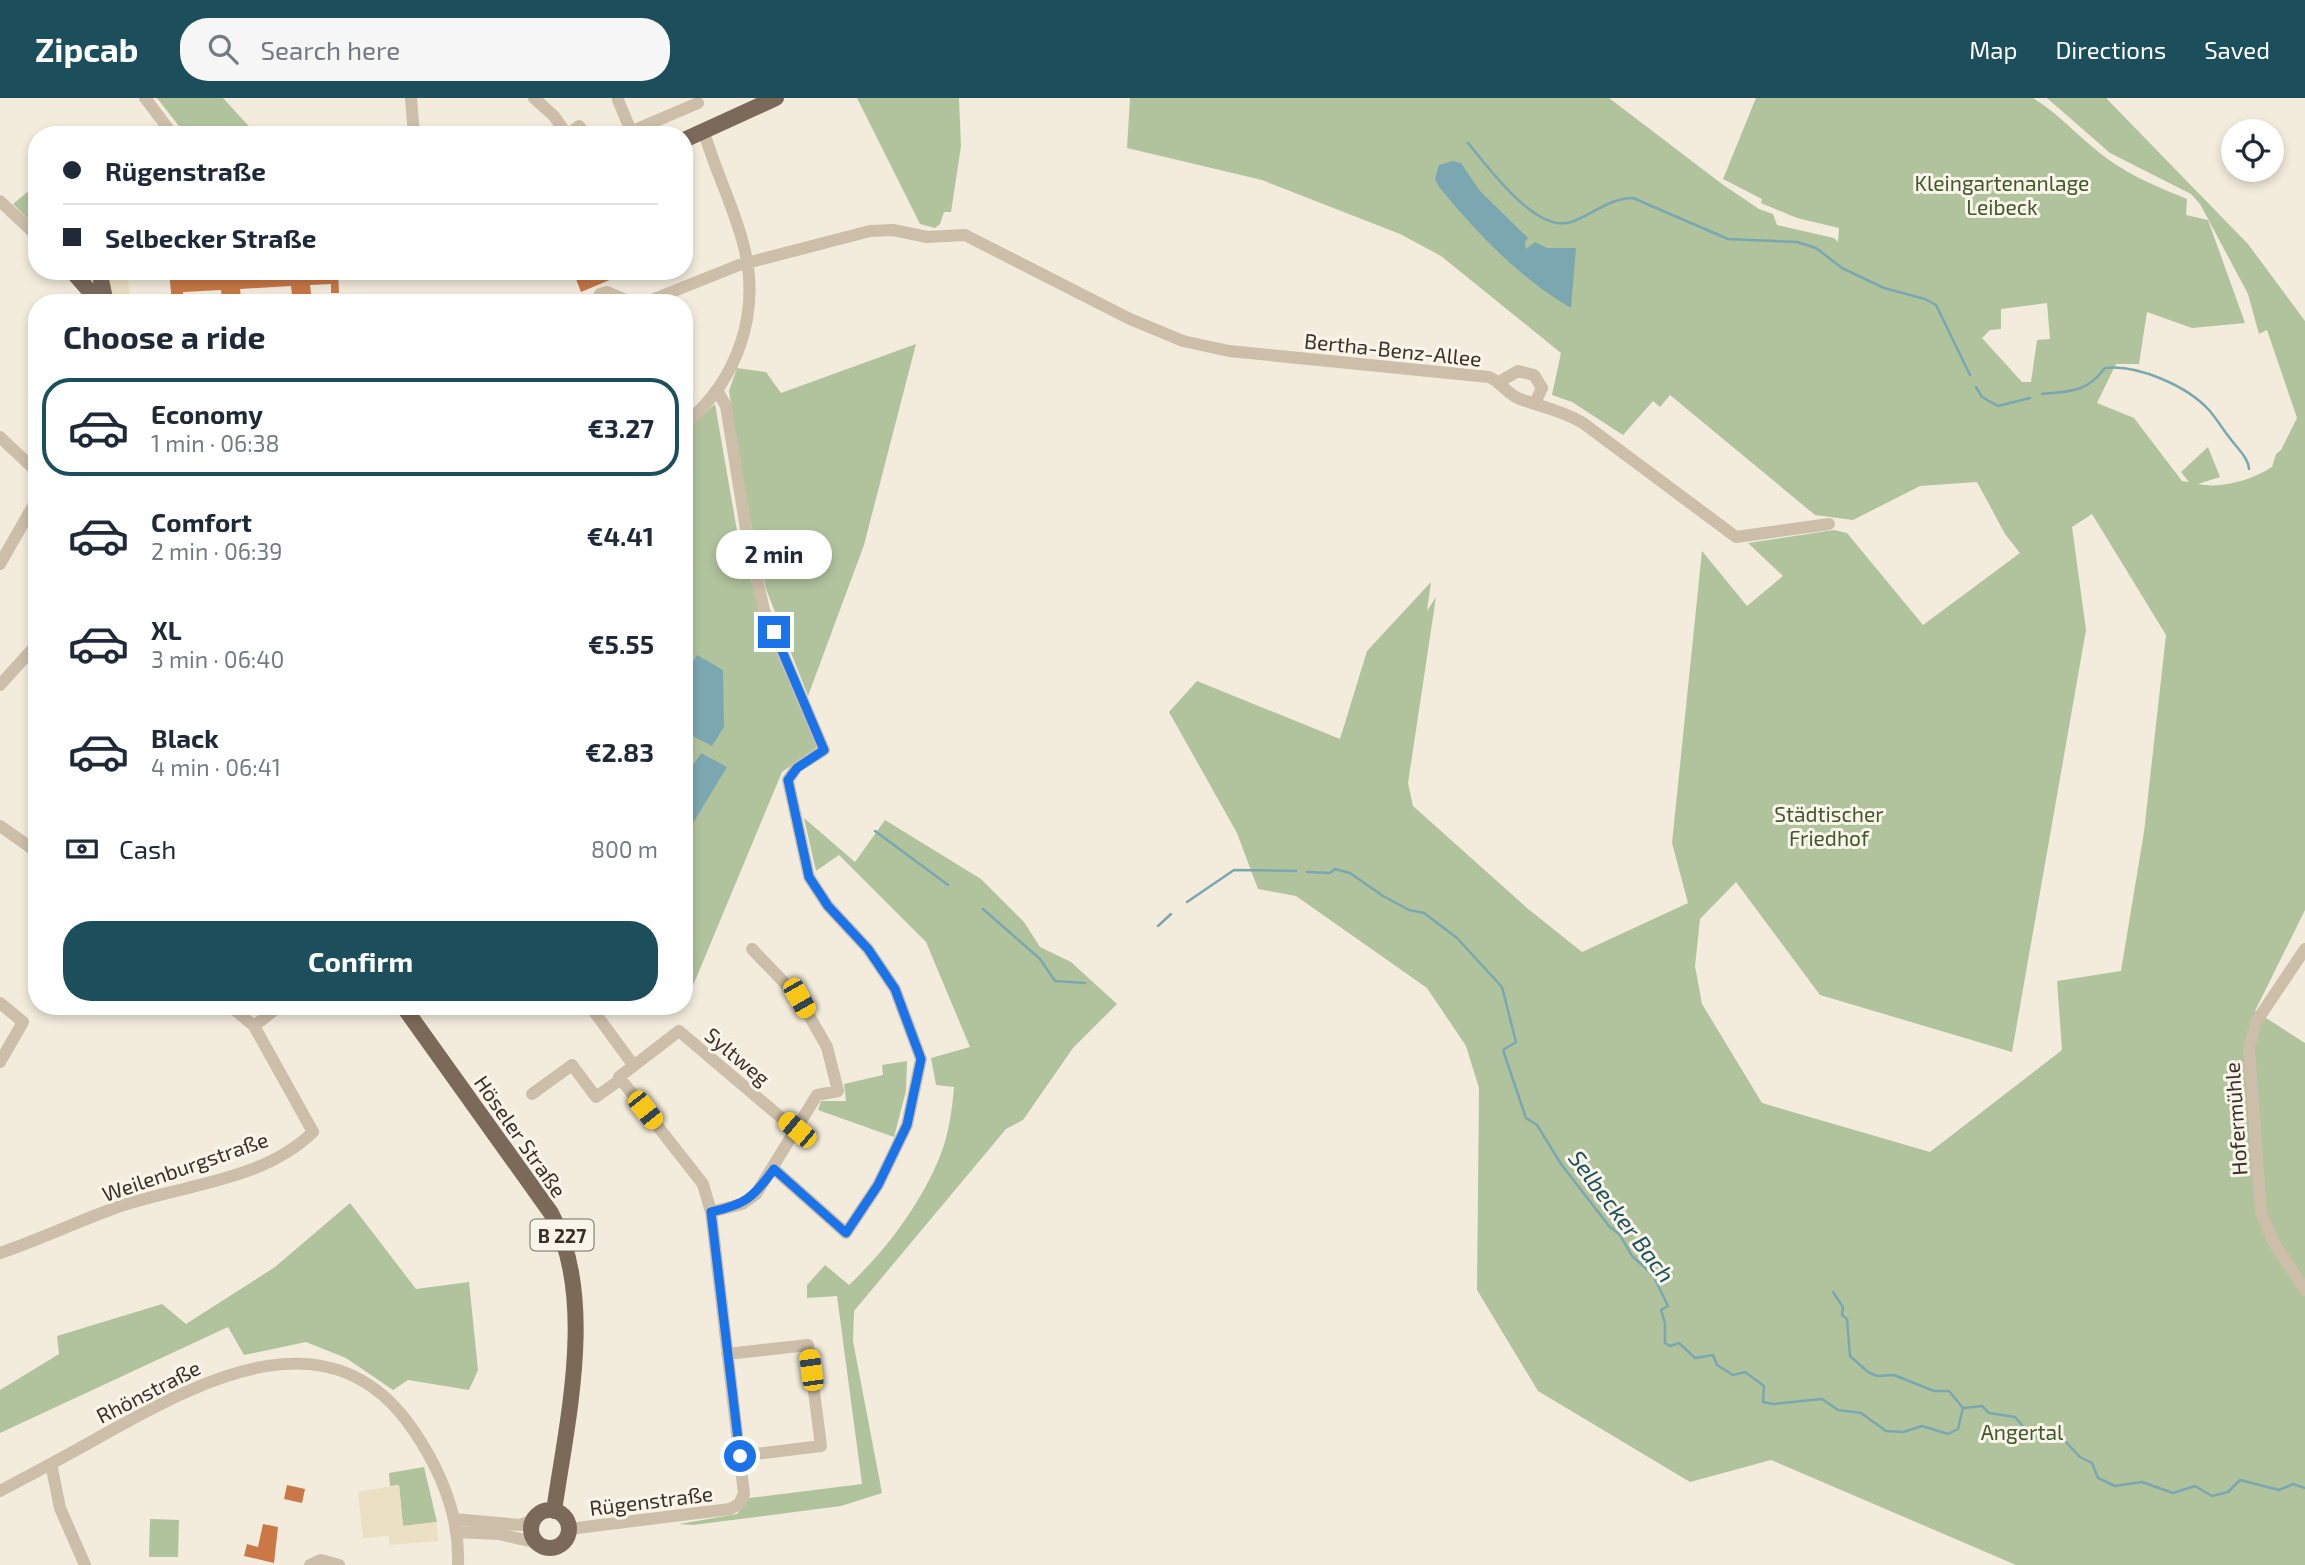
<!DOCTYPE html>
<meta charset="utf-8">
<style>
:root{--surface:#fff;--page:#f6f6f7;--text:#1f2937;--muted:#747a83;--line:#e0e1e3;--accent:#1d4e5b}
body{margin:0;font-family:"Exo 2",sans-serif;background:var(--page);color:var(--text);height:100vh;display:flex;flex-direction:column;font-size:26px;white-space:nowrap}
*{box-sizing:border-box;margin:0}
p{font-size:23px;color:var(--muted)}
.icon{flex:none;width:38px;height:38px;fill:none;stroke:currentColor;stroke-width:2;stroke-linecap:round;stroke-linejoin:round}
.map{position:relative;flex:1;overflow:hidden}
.details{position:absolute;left:28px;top:196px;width:665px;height:721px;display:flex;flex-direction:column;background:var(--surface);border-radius:28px;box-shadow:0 4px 10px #0003}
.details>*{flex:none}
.hud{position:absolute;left:28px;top:28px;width:665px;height:154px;border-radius:28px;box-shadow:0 4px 10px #0003;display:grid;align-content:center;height:154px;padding:0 35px;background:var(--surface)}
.tools{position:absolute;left:2221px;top:21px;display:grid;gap:14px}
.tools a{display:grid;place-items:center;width:63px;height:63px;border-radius:50%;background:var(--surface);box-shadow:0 4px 10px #0003;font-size:35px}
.end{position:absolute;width:32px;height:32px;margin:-16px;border:9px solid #1a73e8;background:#fff;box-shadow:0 0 0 4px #fff}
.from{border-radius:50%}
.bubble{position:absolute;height:49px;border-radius:24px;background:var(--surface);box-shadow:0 4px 10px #0003;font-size:23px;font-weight:700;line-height:49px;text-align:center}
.car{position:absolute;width:21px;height:42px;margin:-21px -10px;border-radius:9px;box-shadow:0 0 5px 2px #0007;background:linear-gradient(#f5c518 24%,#345 0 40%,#f5c518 0 76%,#345 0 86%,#f5c518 0)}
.hud b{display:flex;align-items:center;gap:24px;height:66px;font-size:26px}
.hud b+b{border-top:2px solid var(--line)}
.hud i{width:18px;height:18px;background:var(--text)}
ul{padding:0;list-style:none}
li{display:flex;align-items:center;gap:21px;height:98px;margin:0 14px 10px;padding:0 21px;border:4px solid transparent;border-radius:28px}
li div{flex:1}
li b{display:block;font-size:26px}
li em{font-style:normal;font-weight:700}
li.current{border-color:var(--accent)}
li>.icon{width:63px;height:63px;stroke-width:1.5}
h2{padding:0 35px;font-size:32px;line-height:84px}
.pay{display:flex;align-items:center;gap:18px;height:77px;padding:0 35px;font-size:26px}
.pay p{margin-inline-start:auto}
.primary-button{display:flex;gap:14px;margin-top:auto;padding:14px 35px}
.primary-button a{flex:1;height:80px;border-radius:28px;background:var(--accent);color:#fff;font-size:28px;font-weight:700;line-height:80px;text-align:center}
header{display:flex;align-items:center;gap:42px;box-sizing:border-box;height:98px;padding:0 35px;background:var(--accent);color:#fff}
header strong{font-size:33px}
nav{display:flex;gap:38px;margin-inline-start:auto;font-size:24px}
.search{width:490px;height:63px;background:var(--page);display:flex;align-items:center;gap:18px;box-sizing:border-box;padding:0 24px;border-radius:28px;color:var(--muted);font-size:26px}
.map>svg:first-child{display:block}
</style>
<header>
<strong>Zipcab</strong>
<div class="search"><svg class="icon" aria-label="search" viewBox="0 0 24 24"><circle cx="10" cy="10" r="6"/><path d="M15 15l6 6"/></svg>Search here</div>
<nav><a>Map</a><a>Directions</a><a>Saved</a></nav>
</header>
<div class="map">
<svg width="2305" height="1467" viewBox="0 0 2305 1467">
<rect width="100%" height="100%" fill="#f3ecdd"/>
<path fill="#b0c39d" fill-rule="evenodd" d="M 157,0 L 223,0 L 257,37 L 186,37 Z
M 857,0 L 959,0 L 961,48 L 951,114 L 944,114 L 940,126 L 935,130 L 920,126 Z
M 1130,0 L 1609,0 L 1722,86 L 1759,111 L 1773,116 L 1777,127 L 1834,140 L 1838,144 L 1839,130 L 1797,120 L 1761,105 L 1762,101 L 1723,81 L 1756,0 L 2033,0 C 2062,18 2082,43 2109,62 C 2133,79 2160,90 2187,101 L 2186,117 L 2208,122 L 2245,225 L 2192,230 L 2147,214 L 2139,266 L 2116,266 L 2097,305 L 2134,320 L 2182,383 L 2189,384 L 2181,374 L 2208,349 L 2220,379 L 2198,386 C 2221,391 2252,382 2272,369 L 2276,356 L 2281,352 L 2297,320 L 2267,232 L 2259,236 L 2248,196 L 2200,106 L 2191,96 L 2110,55 L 2047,0 L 2106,0 L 2248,146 L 2305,223 L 2305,812 L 2255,913 L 2305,945 L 2305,1467 L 2016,1467 L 1771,1362 L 1690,1384 L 1538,1293 L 1477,1192 L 1479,990 L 1466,948 L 1427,890 L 1296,798 L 1258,791 L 1237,735 L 1169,614 L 1197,583 L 1340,641 L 1367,553 L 1431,484 L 1427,513 L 1436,499 L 1408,685 L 1413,708 L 1527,810 L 1582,854 L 1688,805 L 1672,745 L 1702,453 L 1747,508 L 1783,478 L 1748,445 L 1834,432 L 1847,435 L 1923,527 L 2020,455 L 2005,436 L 1977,384 L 1920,388 L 1853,422 L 1815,417 L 1670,297 L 1660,309 L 1653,303 L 1623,337 L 1572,304 L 1552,297 L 1561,255 L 1441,158 L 1400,136 L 1262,82 L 1127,50 ZM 2047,205 L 2050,241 L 2037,242 L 2031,284 L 2022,284 L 1982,240 L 1990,232 L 2001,231 L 2001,211 ZM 2092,416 L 2166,537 L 2144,734 L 2121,873 L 2057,883 L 2062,952 L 1930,1054 L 1762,1005 L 1702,906 L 1695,868 L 1700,821 L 1736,784 L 1820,897 L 2012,954 L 2086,532 L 2072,429 Z
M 37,86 L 37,128 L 36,129 L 13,106 Z
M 916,246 L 864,447 L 808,598 L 766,491 L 744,394 L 729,293 L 737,270 L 766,274 L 781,295 Z
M 715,306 L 740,450 L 764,521 L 817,649 L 782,674 L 687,902 L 684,334 Z
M 804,720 L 855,764 L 885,722 L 981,781 L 1024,824 L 1040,849 L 1071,864 L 1117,906 L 1073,950 L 1023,1022 L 1006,1031 L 854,1213 L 853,1243 L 882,1395 L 841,1408 L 693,1427 L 679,1426 L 737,1416 L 749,1400 L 862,1386 L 837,1198 L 807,1200 L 807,1187 L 825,1167 L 849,1187 C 886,1152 921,1106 940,1058 C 949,1036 952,1012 954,989 L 936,987 L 931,960 L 970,949 L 926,844 L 839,757 L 816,773 Z
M 907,963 L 906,993 L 894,1039 L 818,1012 L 821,1003 L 846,1003 L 844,986 L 883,977 L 882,967 Z
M 350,1105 L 416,1191 L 469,1184 L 478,1272 L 469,1292 L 408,1282 L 393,1292 L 346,1260 L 306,1244 L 244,1257 L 228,1229 L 0,1335 L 0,1292 L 59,1256 L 57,1238 L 162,1206 L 186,1226 L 275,1169 Z
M 424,1369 L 437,1424 L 403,1428 L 399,1387 L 390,1388 L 389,1375 Z
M 150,1421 L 179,1422 L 178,1459 L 149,1459 Z"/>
<path fill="#ebe0c4" d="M 103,173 L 126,173 L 132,205 L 111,205 Z
M 399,1387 L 403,1428 L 437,1424 L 438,1443 L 390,1447 L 388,1438 L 363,1440 L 358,1394 Z"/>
<path fill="#7ba7b1" d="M 1453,63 L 1461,65 L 1480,93 L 1528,140 L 1525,144 L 1526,151 L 1535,144 L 1547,150 L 1576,150 L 1571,210 C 1517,178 1479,137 1439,89 L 1435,81 L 1439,67 Z
M 697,557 L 723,572 L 724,629 L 712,648 L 689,636 L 689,578 L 686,575 Z
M 701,655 L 727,669 L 690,730 L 684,727 L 684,681 Z"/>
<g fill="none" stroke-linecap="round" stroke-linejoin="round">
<path stroke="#7ba7b1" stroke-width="2.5" d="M 1468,45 C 1489,70 1538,139 1574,123 C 1594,115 1611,100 1633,100 L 1728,141 L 1797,144 L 1816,150 L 1842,170 L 1884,190 L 1925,201 L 1936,207 L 1970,277
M 1976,289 L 1982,299 L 1998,308 L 2030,300
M 2042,296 C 2071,293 2086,295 2105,270 C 2137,266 2187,288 2209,312 C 2216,320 2222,330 2229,339 C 2236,349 2248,359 2249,371
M 875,733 L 948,787
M 1307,774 L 1330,775 L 1335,771 L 1350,775 L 1383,798 L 1409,812 L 1424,815 L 1457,840 L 1502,889 L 1516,944 L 1503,952 L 1526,1020 L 1537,1027 L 1561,1066 L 1609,1128 L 1620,1137 L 1632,1158 L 1653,1177 L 1668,1208 L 1661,1212 L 1665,1225 L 1665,1245 L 1670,1248 L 1679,1245 L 1695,1260 L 1713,1257 L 1717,1267 L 1733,1277 L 1745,1274 L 1764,1288 L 1763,1304 L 1773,1306 L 1822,1301 L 1838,1312 L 1861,1315 L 1886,1333 L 1903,1334 L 1922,1328 L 1948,1336 L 1958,1331 L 1963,1310 L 1982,1308 L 1989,1315 L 2015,1319 L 2032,1339 L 2065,1343 L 2080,1359 L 2092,1365 L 2098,1380 L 2115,1388 L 2142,1384 L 2173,1395 L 2195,1388 L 2212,1398 L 2228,1394 L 2240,1382 L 2279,1392 L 2293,1386 L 2305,1390
M 1187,804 L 1234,772 L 1296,773
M 983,811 L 1040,861 L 1055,883 L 1085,885
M 1158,828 L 1171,816
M 1833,1194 L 1843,1209 L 1842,1217 L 1847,1221 L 1850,1258 L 1868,1274 L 1877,1278 L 1894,1277 L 1934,1293 L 1949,1293 L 1963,1310"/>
</g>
<path fill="#c97846" d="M 169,173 L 338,173 L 339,195 L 331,195 L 331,186 L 310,187 L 311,196 L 292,197 L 291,188 L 240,191 L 241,200 L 222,201 L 221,192 L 183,194 L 184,205 L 172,205 Z
M 573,173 L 631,173 L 581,194 Z
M 287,1387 L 305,1391 L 302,1405 L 284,1401 Z
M 263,1426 L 278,1429 L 274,1465 L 244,1458 L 247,1446 L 258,1449 Z"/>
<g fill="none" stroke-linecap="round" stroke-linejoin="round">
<path stroke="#ccbea9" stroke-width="12" d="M 145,0 L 173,37
M 411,0 L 414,37
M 534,0 L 554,18 L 567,37
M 618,2 L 631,33
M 567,37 L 579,28 L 586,37
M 623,37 L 698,5
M 0,103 L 37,138
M 596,205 L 600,196 L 607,194 L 633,205
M 644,205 L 739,167 L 870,133 L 893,132 L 927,139 L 965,137 L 1130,221 L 1183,243 L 1229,253 L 1489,279 C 1501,284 1508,297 1520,301 C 1542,309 1563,313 1583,325 L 1736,439 L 1829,426
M 1499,284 L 1518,273 L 1534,277 L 1542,290 L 1535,305
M 718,294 L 726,308 L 747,437 L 764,512 L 824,652 L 797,669 L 788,682 L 809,779 L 828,808 L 868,851 L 895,891 L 921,961 L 907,1027 L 878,1087 L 846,1135 L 774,1071
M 684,327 C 738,282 762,214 743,145 C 733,107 715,72 704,34
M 0,339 L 37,374
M 0,466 L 37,401
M 0,587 L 37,546
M 0,728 L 37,754
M 2305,851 L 2256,924 L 2249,949 L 2261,1115 L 2274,1145 L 2305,1192
M 0,905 L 23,924 L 0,964
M 590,908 L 634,968
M 254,928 L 280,908
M 532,996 L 572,967 L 596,999 L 621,981
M 711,1114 L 742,1106 L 756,1096 L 817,997 L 838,993 L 827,949 L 799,900 L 752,851
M 0,1155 C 39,1142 76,1124 115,1110 C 179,1087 262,1084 313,1034 L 254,928 L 230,908
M 727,1256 L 808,1247 L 821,1348 L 740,1358
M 51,1366 L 60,1410 L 85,1467
M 0,1393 C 38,1373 75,1353 112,1332 C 209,1278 334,1214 414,1333 C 441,1373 460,1418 458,1467
M 454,1421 L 520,1427 L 534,1422
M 569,1431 L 730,1411 L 739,1406 L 744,1396 L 711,1114 L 703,1086 L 619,979 L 679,933 L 797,1033
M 456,1434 L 499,1436 L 538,1445
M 310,1467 L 321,1462 L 339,1467"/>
<path stroke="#7b6a5a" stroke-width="16" d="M 684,42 L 776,0
M 72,173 L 100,205
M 99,173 L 106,205
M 403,908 L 551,1115 C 597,1199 567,1322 554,1413
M531 1431a19 19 0 1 1 38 0a19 19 0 1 1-38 0Z"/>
</g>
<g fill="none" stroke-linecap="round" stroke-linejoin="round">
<path stroke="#1a73e8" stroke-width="9" d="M 740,1358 L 711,1114 C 746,1106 753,1100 774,1071 L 846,1135 L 878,1087 L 907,1027 L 921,961 L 895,891 L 868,851 L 828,808 L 809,779 L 788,682 L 797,670 L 824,652 L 774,534"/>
</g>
<g text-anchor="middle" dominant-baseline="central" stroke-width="6" stroke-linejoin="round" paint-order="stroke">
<rect fill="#faf5ea" stroke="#736b63" stroke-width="2" x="530.5" y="1121.5" width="63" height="31" rx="5"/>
<g font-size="19" font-weight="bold" fill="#393029">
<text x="562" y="1137">B 227</text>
</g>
<g font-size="21" fill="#41582c" stroke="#faf5ea">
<text x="2002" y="84">Kleingartenanlage<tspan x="2002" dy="24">Leibeck</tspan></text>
<text x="1829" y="715">Städtischer<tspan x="1829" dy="24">Friedhof</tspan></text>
<text x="2022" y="1333">Angertal</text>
</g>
<g font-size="21" fill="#393029" stroke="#faf5ea">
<text transform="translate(1393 251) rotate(6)">Bertha-Benz-Allee</text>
<text transform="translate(738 958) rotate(40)">Syltweg</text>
<text transform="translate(2235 1021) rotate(-94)">Hofermühle</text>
<text transform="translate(521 1038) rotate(55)">Höseler Straße</text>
<text transform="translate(185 1068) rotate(-19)">Weilenburgstraße</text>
<text transform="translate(148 1293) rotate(-27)">Rhönstraße</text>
<text transform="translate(651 1402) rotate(-7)">Rügenstraße</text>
</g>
<g font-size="23" font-style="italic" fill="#1d4e5b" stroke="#faf5ea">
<text transform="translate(1622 1118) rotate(53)">Selbecker Bach</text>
</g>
</g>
</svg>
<div class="tools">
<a><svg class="icon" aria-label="locate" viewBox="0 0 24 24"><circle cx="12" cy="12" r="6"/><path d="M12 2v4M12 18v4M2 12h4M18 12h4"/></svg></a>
</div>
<i class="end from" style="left:740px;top:1358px"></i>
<i class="end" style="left:774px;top:534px"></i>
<div class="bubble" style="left:716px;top:432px;width:116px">2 min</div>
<i class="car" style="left:799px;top:900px;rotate:150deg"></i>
<i class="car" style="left:645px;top:1012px;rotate:142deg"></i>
<i class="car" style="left:797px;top:1032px;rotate:310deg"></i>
<i class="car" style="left:811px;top:1272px;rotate:352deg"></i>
<div class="hud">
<b><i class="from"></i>Rügenstraße</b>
<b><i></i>Selbecker Straße</b>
</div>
<section class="details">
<h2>Choose a ride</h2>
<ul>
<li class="current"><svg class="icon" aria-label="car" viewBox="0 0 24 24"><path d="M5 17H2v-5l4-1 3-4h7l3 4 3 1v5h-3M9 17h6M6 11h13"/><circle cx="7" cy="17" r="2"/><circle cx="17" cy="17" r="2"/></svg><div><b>Economy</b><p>1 min · 06:38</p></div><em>€3.27</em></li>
<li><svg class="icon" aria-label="car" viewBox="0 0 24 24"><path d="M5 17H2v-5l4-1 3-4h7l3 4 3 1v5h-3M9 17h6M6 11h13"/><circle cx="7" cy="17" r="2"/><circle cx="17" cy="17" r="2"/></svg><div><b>Comfort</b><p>2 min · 06:39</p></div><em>€4.41</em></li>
<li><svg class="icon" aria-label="car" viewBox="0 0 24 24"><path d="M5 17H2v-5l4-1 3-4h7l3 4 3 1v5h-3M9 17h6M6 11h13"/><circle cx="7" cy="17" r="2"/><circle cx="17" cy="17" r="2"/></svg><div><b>XL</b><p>3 min · 06:40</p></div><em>€5.55</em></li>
<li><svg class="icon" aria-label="car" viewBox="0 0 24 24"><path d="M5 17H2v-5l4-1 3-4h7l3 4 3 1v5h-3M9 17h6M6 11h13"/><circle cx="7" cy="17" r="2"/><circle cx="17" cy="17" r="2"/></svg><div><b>Black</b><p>4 min · 06:41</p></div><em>€2.83</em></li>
</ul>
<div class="pay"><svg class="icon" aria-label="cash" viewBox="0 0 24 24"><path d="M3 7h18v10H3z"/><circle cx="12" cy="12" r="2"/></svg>Cash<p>800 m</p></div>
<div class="primary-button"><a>Confirm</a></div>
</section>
</div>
